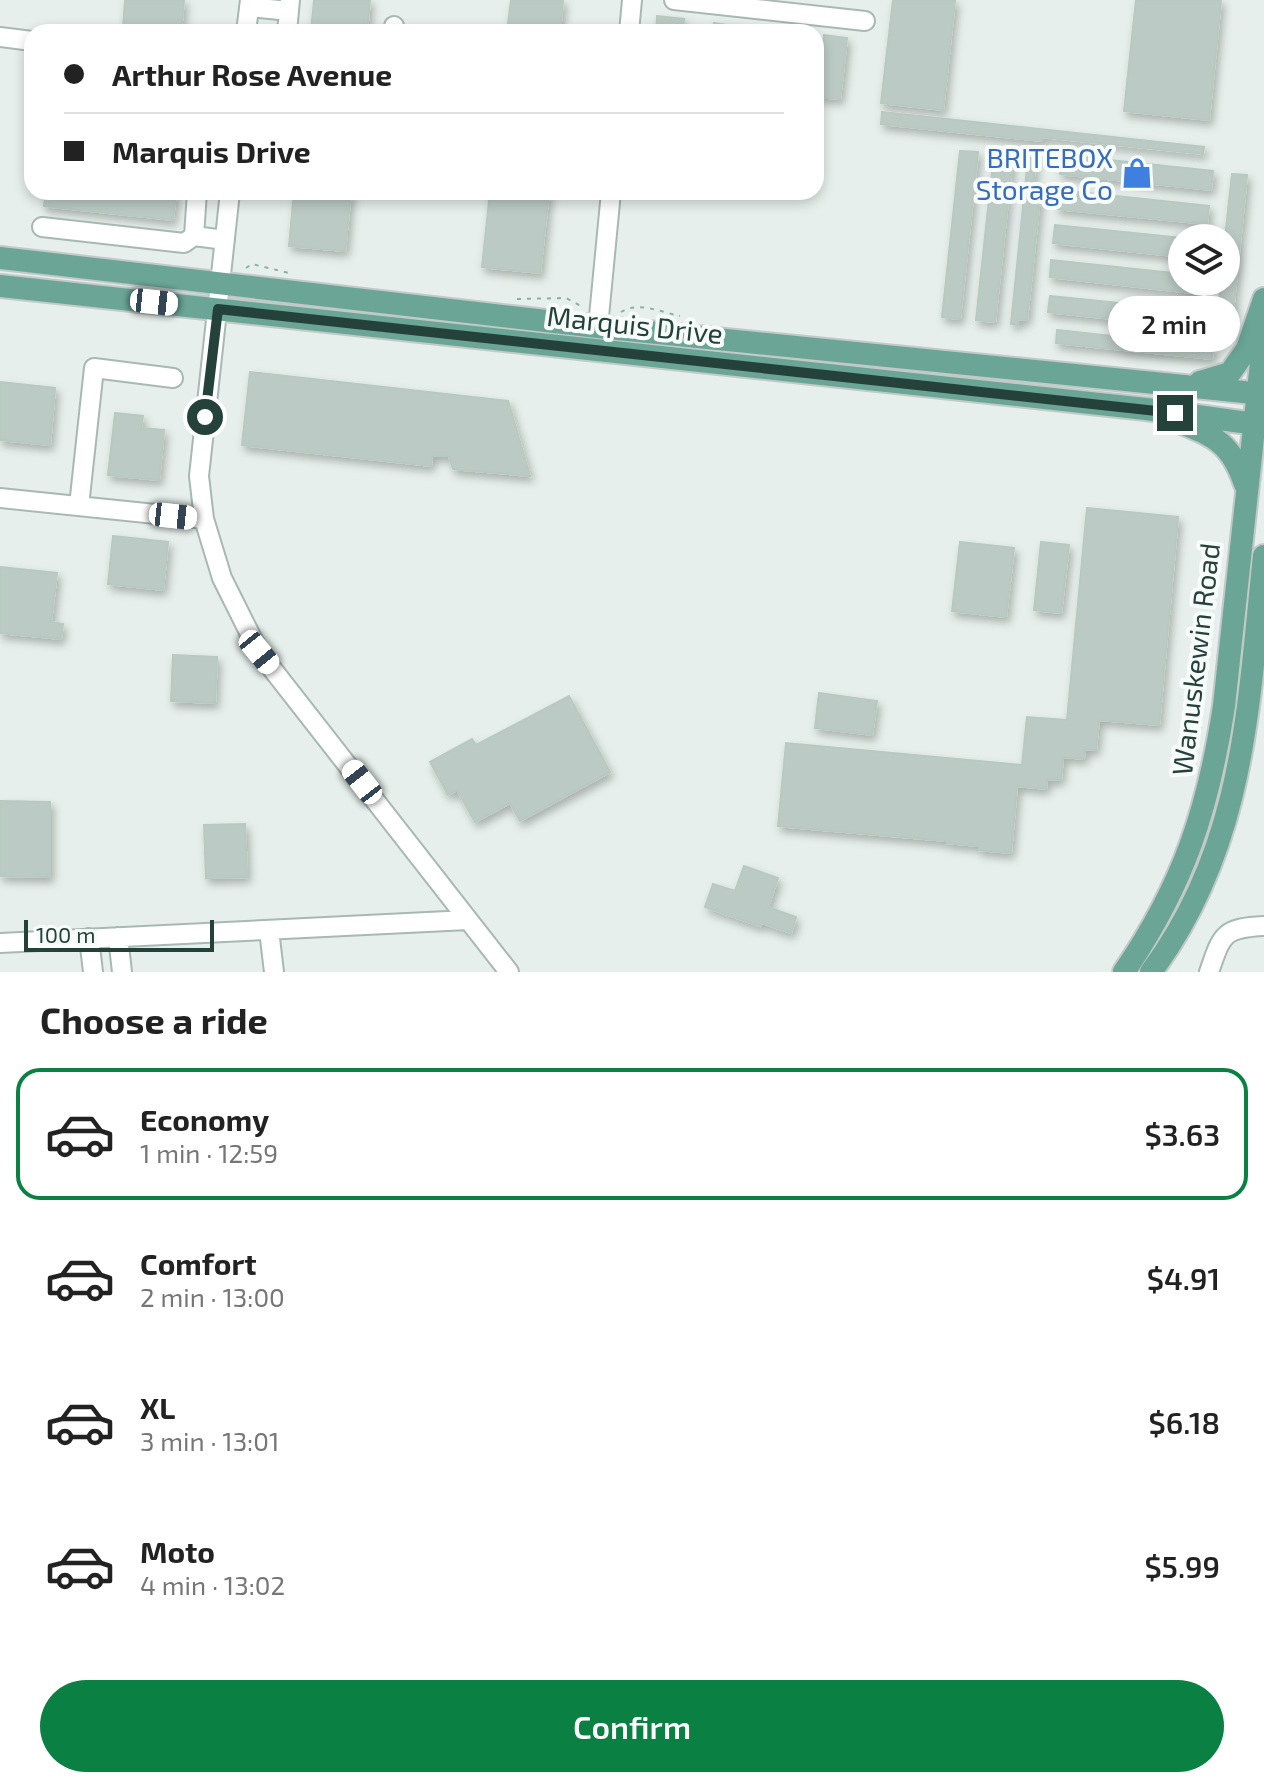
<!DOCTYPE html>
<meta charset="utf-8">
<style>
:root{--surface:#fff;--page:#f2f2f2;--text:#222;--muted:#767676;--line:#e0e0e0;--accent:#0b8043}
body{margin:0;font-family:"Exo 2",sans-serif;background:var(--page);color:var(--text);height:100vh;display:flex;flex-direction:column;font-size:30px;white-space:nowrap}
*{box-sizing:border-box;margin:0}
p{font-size:26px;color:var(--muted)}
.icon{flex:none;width:44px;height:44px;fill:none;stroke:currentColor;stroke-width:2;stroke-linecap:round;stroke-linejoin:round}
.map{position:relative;height:972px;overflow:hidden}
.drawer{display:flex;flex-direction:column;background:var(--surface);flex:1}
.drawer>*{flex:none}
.banner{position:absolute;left:24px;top:24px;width:800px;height:176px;border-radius:24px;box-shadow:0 4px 12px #0003;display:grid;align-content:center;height:176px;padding:0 40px;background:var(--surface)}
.controls{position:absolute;left:1168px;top:224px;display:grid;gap:16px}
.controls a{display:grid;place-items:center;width:72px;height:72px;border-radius:50%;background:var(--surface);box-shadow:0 4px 12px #0003;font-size:40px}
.scale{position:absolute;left:24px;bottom:20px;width:190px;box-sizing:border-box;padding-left:8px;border:4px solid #24423a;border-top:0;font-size:22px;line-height:28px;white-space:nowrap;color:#24423a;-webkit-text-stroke:6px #f7fbf9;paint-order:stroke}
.end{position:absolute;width:36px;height:36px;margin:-18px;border:10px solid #24423a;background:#fff;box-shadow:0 0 0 4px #fff}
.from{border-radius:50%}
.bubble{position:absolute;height:56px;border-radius:28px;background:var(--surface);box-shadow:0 4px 12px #0003;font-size:26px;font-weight:600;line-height:56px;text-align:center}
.car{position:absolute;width:24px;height:48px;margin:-24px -12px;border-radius:10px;box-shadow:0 0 6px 2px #0007;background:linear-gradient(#fff 24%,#345 0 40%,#fff 0 76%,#345 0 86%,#fff 0)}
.banner b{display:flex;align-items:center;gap:28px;height:76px;font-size:30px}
.banner b+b{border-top:2px solid var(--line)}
.banner i{width:20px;height:20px;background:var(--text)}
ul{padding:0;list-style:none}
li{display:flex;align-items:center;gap:24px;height:132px;margin:0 16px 12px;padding:0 24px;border:4px solid transparent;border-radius:24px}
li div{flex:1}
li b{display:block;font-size:30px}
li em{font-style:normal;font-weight:600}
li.active{border-color:var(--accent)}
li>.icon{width:72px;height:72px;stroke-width:1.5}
h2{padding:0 40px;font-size:36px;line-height:96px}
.primary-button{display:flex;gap:16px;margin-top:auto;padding:16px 40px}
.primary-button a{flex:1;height:92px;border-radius:48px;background:var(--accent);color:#fff;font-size:32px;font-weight:600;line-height:92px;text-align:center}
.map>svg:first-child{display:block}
</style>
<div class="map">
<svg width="1264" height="972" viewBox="0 0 1264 972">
<defs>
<filter id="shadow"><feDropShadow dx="3" dy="5" stdDeviation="4" flood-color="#0004"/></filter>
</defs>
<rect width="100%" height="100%" fill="#e6efeb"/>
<path fill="#bbcac4" stroke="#b8c9c2" stroke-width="2" filter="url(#shadow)" d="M 125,0 L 184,0 L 181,32 L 123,29 Z
M 314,0 L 370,0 L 367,32 L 311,32 Z
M 511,0 L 563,0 L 560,32 L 507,32 Z
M 893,0 L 955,0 L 943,110 L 881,103 Z
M 1136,0 L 1221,0 L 1209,120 L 1124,111 Z
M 657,16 L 684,19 L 683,32 L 656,32 Z
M 714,23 L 740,27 L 739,32 L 713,32 Z
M 824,35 L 847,38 L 840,99 L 817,97 Z
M 882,112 L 1204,147 L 1203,154 L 1042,137 L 1042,141 L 881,124 Z
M 960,151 L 978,152 L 960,319 L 942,317 Z
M 994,153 L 1013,155 L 995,322 L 976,320 Z
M 1062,155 L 1213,171 L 1211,190 L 1060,174 Z
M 1028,158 L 1036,158 L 1033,187 L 1041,188 L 1027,320 L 1018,319 L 1018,325 L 1011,324 Z
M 1232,174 L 1247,175 L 1231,332 L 1216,330 L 1221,282 L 1226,282 L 1225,238 Z
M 1059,190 L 1209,206 L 1207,224 L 1057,209 Z
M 46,192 L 176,192 L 173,220 L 44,206 Z
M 294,192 L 351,192 L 345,251 L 289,246 Z
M 490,192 L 549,192 L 540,273 L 482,267 Z
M 1055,225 L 1182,238 L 1182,257 L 1053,243 Z
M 1051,260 L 1182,274 L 1182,282 L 1202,282 L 1201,294 L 1050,277 Z
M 1050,296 L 1198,311 L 1197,328 L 1048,312 Z
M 1057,330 L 1213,347 L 1212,359 L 1056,343 Z
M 250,372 L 508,401 L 530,476 L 453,469 L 449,456 L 432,456 L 431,466 L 242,445 Z
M 0,382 L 55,388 L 50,445 L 0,440 Z
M 115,413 L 143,416 L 141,428 L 164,430 L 159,480 L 108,475 Z
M 1087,508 L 1178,517 L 1159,725 L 1099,720 L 1096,750 L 1085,749 L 1084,759 L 1063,757 L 1061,780 L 1047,779 L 1046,789 L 1017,786 L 1011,853 L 979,850 L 979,846 L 947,843 L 947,841 L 778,826 L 786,743 L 1022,765 L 1027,717 L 1067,720 Z
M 113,536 L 168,542 L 163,590 L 108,584 Z
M 960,542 L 1014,548 L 1006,617 L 952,611 Z
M 1041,542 L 1069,545 L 1061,613 L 1034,610 Z
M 0,567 L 57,573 L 51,622 L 63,624 L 61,639 L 0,633 Z
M 173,655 L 217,657 L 215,703 L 171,701 Z
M 819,693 L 877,701 L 872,735 L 815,728 Z
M 569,696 L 610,772 L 520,821 L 510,803 L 475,822 L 457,790 L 448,795 L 430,762 L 472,739 L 476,745 Z
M 0,801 L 50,802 L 50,877 L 0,876 Z
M 245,824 L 247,877 L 206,878 L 204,825 Z
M 744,866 L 778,878 L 768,907 L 796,917 L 791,933 L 762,923 L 760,926 L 705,907 L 713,884 L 735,891 Z"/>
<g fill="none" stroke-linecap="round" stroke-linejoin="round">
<defs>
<path id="minor" d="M 674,0 L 865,21
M 249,7 L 289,11
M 246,32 L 250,0
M 287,32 L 290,0
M 393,32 L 394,26
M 629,32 L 632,0
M 0,37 L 32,41
M 230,192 L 199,476 L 204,519 L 222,578 L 259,652 L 509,972
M 42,227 L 184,243 L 194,236 L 225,240
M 194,236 L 197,192
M 598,327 L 611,192
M 0,498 L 204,519
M 79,506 L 94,368 L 173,378
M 269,930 L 274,972
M 118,937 L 122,972
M 89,938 L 93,972
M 0,943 L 468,920
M 1209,972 C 1222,935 1222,928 1264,926"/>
<path id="major" d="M 0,258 L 598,327 L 1264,394
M 0,286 L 1146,409 L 1264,425
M 1200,382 L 1230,373 L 1247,349 L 1264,299
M 1177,421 C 1216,437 1231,443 1245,484
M 1124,972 C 1184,884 1208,810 1224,706 L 1264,335
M 1151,972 C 1245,846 1248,706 1264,556"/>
</defs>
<use href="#minor" stroke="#a8b8b2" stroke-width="22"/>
<use href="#major" stroke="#c2cac8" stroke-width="26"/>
<path stroke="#86b3a5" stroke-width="2" stroke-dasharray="4 6" stroke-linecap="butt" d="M 246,268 L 252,264 L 293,274
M 517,299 L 566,298 L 581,306
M 621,312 C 638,301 661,312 680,316"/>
<use href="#minor" stroke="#fff" stroke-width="18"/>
<use href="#major" stroke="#6aa596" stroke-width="22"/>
</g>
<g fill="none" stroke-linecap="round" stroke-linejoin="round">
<path stroke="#24423a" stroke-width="10" d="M 205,417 L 218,309 L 1175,413"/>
</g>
<defs>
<symbol id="shop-bare" viewBox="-9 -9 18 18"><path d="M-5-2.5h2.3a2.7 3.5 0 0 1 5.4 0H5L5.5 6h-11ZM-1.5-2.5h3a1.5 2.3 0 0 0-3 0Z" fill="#3f7fe0" stroke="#f7fbf9" stroke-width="2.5" paint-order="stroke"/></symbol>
</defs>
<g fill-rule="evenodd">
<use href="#shop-bare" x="1115" y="151" width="44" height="44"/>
</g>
<g text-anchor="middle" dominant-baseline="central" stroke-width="8" stroke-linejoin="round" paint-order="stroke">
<g font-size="28" fill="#366cbe" stroke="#f7fbf9" text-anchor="end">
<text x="1113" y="157">BRITEBOX<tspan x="1113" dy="32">Storage Co</tspan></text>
</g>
<g font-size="28" fill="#24423a" stroke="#f7fbf9">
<text transform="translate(635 324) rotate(6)">Marquis Drive</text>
<text transform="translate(1195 659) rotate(-83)">Wanuskewin Road</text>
</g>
</g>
</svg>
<div class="controls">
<a><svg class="icon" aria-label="layers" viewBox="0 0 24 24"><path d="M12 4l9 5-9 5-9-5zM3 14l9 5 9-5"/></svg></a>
</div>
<div class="scale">100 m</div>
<i class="end from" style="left:205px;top:417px"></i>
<i class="end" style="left:1175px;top:413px"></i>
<div class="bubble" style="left:1108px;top:296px;width:132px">2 min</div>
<i class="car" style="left:154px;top:302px;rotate:96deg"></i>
<i class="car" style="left:173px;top:516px;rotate:96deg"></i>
<i class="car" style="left:259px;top:652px;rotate:141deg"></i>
<i class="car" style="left:362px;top:782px;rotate:322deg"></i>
<div class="banner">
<b><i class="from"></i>Arthur Rose Avenue</b>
<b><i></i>Marquis Drive</b>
</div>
</div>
<section class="drawer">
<h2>Choose a ride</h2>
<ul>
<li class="active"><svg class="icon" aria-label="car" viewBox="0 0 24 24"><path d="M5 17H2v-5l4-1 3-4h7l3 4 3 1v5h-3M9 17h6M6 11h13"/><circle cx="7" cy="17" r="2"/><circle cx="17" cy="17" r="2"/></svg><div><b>Economy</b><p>1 min · 12:59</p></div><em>$3.63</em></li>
<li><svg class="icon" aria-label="car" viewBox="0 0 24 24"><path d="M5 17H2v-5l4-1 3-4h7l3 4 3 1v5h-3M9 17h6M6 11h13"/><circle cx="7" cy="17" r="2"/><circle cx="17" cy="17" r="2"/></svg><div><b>Comfort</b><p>2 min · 13:00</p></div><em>$4.91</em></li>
<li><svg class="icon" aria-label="car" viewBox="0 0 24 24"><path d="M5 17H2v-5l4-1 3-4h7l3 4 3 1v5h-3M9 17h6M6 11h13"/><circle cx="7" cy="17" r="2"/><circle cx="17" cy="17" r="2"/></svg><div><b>XL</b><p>3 min · 13:01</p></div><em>$6.18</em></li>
<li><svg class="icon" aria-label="car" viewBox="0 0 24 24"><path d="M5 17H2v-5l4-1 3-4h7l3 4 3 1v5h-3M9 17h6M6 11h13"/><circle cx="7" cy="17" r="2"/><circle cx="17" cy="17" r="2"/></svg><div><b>Moto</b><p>4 min · 13:02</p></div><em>$5.99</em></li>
</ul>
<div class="primary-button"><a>Confirm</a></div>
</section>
